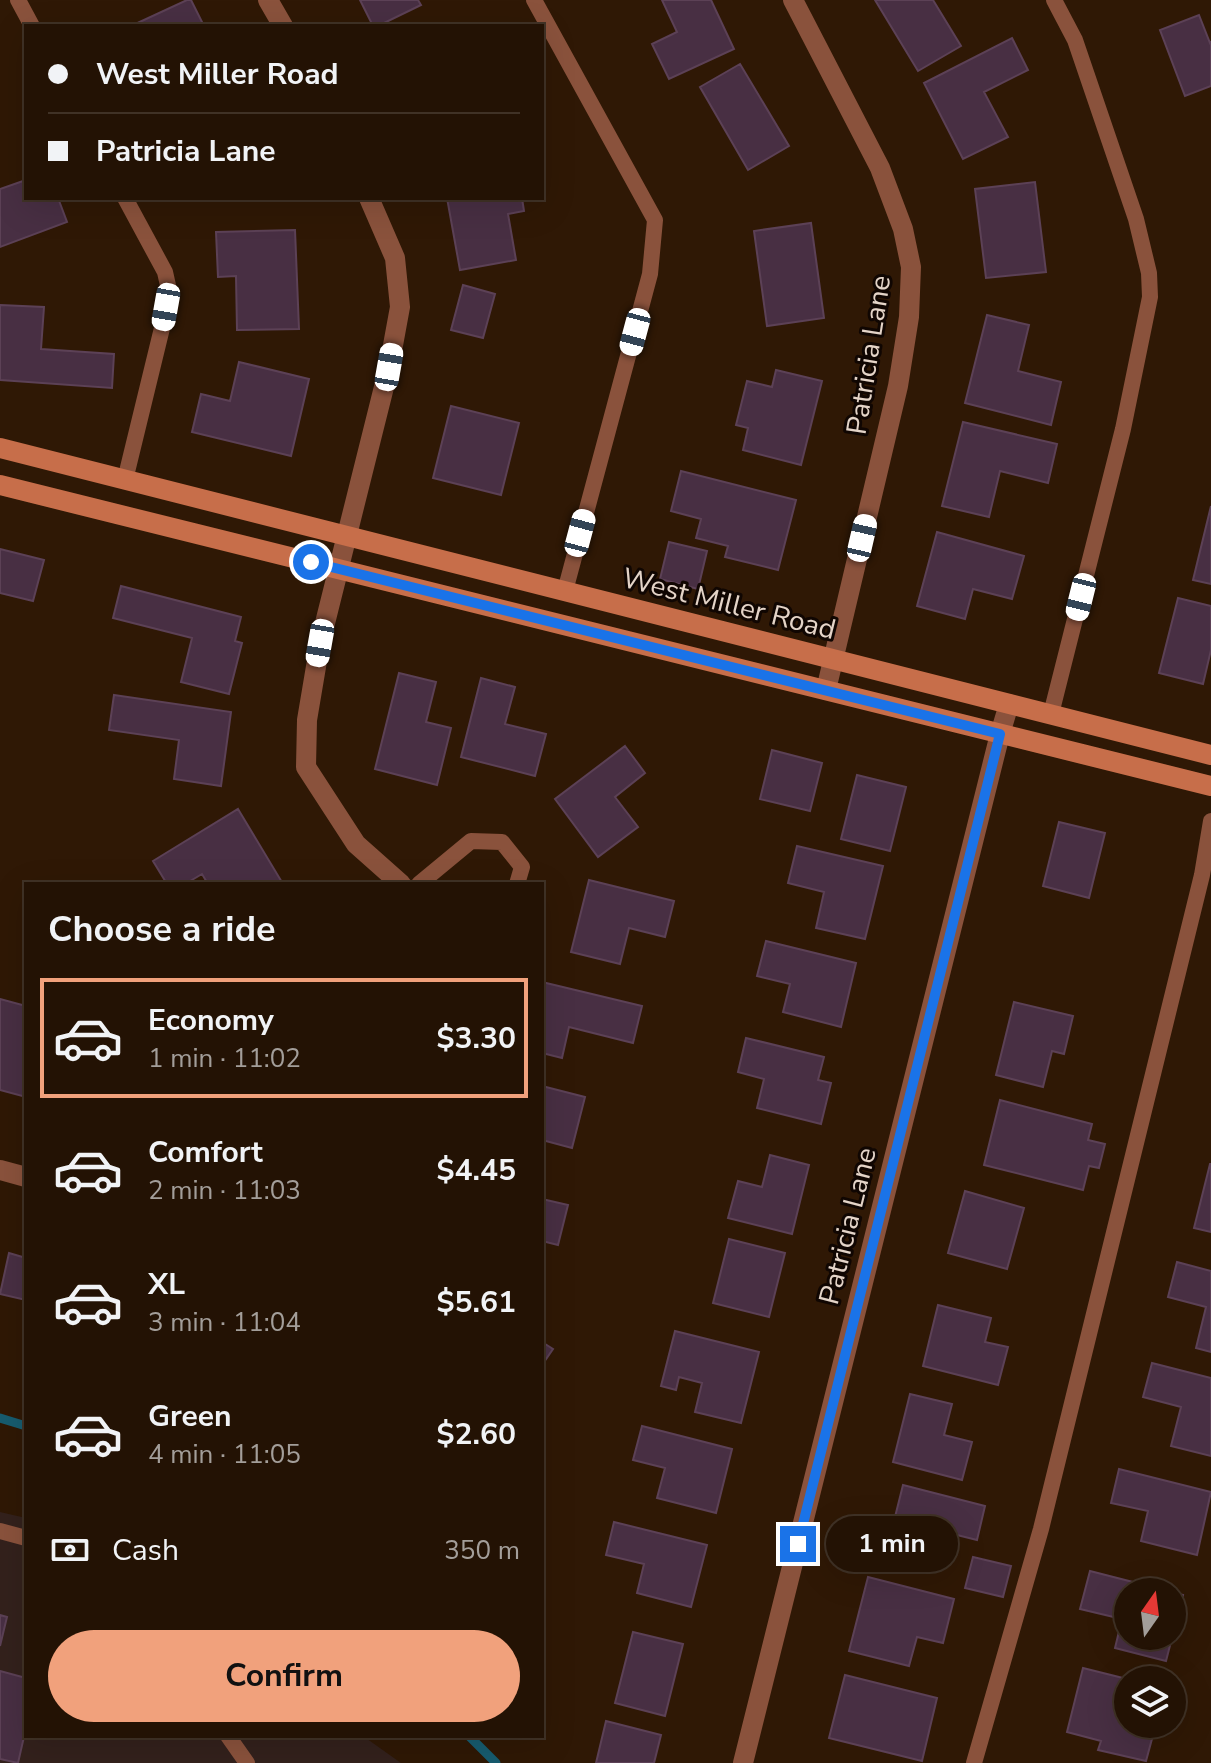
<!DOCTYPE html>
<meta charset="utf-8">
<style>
:root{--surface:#231204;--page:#2f2013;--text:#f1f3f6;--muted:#a39e9a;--line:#403226;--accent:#f1a17c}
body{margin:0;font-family:"Nunito Sans",sans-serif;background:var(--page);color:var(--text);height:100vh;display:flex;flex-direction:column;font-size:30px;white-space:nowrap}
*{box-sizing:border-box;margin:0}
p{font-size:26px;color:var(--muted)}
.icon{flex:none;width:44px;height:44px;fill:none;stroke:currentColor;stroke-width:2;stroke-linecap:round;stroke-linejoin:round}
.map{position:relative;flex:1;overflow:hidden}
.side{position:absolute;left:24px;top:882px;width:520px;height:856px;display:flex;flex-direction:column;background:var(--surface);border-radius:0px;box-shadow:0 8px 32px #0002,0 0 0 2px var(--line)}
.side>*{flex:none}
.top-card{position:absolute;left:24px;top:24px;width:520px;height:176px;border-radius:0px;box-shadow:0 8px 32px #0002,0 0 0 2px var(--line);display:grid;align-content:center;height:176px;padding:0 24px;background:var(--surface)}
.needle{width:52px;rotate:14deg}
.buttons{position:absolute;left:1114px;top:1578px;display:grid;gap:16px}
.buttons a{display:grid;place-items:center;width:72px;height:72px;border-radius:50%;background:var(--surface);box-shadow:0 8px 32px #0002,0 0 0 2px var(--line);font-size:40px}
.end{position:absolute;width:36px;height:36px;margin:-18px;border:10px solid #1a73e8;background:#fff;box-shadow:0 0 0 4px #fff}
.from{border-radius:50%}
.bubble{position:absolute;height:56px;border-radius:28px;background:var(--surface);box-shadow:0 8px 32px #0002,0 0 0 2px var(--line);font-size:26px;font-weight:700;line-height:56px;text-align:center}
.car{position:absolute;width:24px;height:48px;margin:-24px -12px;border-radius:10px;box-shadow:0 0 6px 2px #0007;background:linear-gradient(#fff 24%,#345 0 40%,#fff 0 76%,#345 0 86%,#fff 0)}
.top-card b{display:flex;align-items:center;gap:28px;height:76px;font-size:30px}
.top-card b+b{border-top:2px solid var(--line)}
.top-card i{width:20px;height:20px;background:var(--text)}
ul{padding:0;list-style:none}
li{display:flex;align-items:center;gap:24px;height:120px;margin:0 16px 12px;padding:0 8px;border:4px solid transparent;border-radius:0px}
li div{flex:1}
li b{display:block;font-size:30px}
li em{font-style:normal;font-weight:700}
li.on{border-color:var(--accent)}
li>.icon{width:72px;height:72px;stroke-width:1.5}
h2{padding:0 24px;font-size:36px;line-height:96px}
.pay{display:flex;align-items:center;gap:20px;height:88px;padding:0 24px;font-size:30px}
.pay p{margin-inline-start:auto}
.action{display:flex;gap:16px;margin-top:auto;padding:16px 24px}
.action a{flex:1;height:92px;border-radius:48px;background:var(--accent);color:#111;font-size:32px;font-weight:700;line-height:92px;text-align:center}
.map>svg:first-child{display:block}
</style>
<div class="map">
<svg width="1211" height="1763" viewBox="0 0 1211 1763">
<rect width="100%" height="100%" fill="#2f1805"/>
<path fill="#33211c" d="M 0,1512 L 26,1518 L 26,1736 L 363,1736 L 401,1763 L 0,1763 Z"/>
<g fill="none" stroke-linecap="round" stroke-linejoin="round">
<path stroke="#175c6f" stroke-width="9" d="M 0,1418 L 26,1426
M 469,1736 L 496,1763"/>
</g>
<path fill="#482f43" stroke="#5c4156" stroke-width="2" d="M 187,0 L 191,0 L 204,26 L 131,26 Z
M 360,0 L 418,0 L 421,5 L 378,26 L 373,26 Z
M 662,0 L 711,0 L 734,49 L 669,79 L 652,44 L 677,32 Z
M 875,0 L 933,0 L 961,46 L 918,71 Z
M 1199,15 L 1210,43 L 1211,42 L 1211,86 L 1185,96 L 1160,30 Z
M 1012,38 L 1028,70 L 984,92 L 1008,137 L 963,159 L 924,83 Z
M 740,64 L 789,146 L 748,170 L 700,87 Z
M 26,180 L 26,198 L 58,198 L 67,222 L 0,247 L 0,189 Z
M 1035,182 L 1046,272 L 986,278 L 975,189 Z
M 447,198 L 522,198 L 524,211 L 508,214 L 516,260 L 460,270 Z
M 811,223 L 824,318 L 767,326 L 754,231 Z
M 295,230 L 299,329 L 237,330 L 236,276 L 218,277 L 216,232 Z
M 463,285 L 495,294 L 483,338 L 451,330 Z
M 0,305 L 44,307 L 41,349 L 114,354 L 112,388 L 0,380 Z
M 987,315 L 1029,325 L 1018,371 L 1061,382 L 1051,425 L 965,403 Z
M 239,362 L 309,379 L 291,456 L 192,432 L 201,394 L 230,401 Z
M 776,370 L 822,381 L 801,465 L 743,450 L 748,428 L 736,425 L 747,381 L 772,387 Z
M 451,406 L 519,423 L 501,495 L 433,478 Z
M 963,422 L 1057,444 L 1048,483 L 1000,471 L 989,517 L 942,506 Z
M 681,471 L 796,500 L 778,570 L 725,557 L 728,546 L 696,538 L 701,519 L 671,511 Z
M 1211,506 L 1211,584 L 1193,580 Z
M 937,532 L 1024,556 L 1012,599 L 973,589 L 965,619 L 917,606 Z
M 669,542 L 707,551 L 698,589 L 660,579 Z
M 0,549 L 44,560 L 33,601 L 0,593 Z
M 121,586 L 241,617 L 235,641 L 242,643 L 229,694 L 181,682 L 192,638 L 113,618 Z
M 1178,598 L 1211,606 L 1211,650 L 1203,684 L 1159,673 Z
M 399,673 L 436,682 L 426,722 L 451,728 L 437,785 L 375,769 Z
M 481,678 L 515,687 L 505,724 L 546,734 L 535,776 L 461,757 Z
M 114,695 L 231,712 L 221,786 L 174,779 L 179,740 L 109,730 Z
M 625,746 L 645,773 L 615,797 L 638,827 L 598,857 L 555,799 Z
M 772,750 L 822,763 L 810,811 L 760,799 Z
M 857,775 L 906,787 L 890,851 L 841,839 Z
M 238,809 L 283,884 L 208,884 L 202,874 L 185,884 L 167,884 L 153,861 Z
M 1059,822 L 1105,833 L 1089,898 L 1043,886 Z
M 797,846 L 883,866 L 865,939 L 816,928 L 824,892 L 788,883 Z
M 589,880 L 674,901 L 665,937 L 629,928 L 620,964 L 571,952 Z
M 766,941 L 856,963 L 841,1027 L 783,1012 L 790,984 L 757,976 Z
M 542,982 L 642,1006 L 633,1043 L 569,1027 L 562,1058 L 542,1053 Z
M 0,999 L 26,1006 L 24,1035 L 26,1035 L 26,1097 L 0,1090 Z
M 1014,1002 L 1073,1016 L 1064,1054 L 1052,1051 L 1043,1087 L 996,1075 Z
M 746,1038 L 824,1057 L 818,1080 L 831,1083 L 821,1124 L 757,1108 L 764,1079 L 738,1072 Z
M 542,1086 L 585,1097 L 572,1148 L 542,1140 Z
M 1000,1100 L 1092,1124 L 1088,1140 L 1105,1144 L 1099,1168 L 1089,1166 L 1083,1190 L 984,1165 Z
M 770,1155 L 809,1165 L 792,1234 L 728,1218 L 738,1181 L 762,1187 Z
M 1210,1164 L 1211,1164 L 1211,1232 L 1194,1228 Z
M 965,1191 L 1024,1208 L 1007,1269 L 948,1253 Z
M 542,1199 L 568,1205 L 558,1245 L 542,1241 Z
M 729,1239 L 785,1253 L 769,1317 L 713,1303 Z
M 9,1253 L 26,1258 L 26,1300 L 0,1294 Z
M 1177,1262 L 1211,1271 L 1211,1352 L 1196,1348 L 1206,1307 L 1168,1297 Z
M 938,1305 L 991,1318 L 985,1342 L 1008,1347 L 998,1385 L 923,1366 Z
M 675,1331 L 759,1352 L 741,1423 L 695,1412 L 702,1383 L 679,1377 L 676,1390 L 661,1386 Z
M 542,1342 L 553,1349 L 542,1365 Z
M 1152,1363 L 1211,1378 L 1211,1456 L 1171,1446 L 1181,1407 L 1143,1397 Z
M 910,1394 L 952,1404 L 944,1435 L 972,1442 L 962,1480 L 893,1462 Z
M 642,1426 L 732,1449 L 716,1513 L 657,1498 L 665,1468 L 633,1460 Z
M 1119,1469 L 1211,1492 L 1197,1555 L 1141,1541 L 1148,1511 L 1111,1503 Z
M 903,1485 L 985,1506 L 977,1540 L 945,1532 L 938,1558 L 888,1545 Z
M 614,1522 L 707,1545 L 691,1607 L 637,1593 L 644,1564 L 606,1555 Z
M 973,1557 L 1011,1566 L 1003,1597 L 965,1588 Z
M 1090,1571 L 1172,1592 L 1128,1592 L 1128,1636 L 1172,1636 L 1172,1592 L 1183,1595 L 1166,1661 L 1115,1648 L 1122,1619 L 1080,1609 Z
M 868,1577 L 954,1599 L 943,1643 L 917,1637 L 909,1666 L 849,1651 Z
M 0,1615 L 7,1617 L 0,1646 Z
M 633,1632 L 683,1644 L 665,1716 L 615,1703 Z
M 1083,1668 L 1131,1680 L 1128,1680 L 1128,1724 L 1156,1724 L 1146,1761 L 1098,1750 L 1101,1741 L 1067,1732 Z
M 0,1671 L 26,1678 L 26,1728 L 18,1763 L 0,1759 Z
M 845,1675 L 937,1698 L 922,1761 L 829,1738 Z
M 606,1721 L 661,1735 L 654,1763 L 596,1763 Z"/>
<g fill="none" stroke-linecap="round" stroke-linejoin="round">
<path stroke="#8a523c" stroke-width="16" d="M 18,0 L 32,26
M 534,0 L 655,220 L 650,274 L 565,591
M 125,480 L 163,324 L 169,290 L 165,272 L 125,198
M 1051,714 L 1123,429 L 1150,297 L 1149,273 L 1136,219 L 1075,40 L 1054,0
M 419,884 L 471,841 L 502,842 L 522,867 L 517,884
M 0,1531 L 26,1538
M 228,1736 L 247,1763
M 974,1763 L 1041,1529 L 1202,875 L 1211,821"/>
<path stroke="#8a523c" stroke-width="20" d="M 268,0 L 283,26
M 793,0 L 880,168 L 903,229 L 911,267 L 909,317 L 898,386 L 826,690
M 369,198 L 395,258 L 400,307 L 389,367 L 320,643 L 307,720 L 306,767 L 356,844 L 401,884
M 0,1170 L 26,1177"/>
<path stroke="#8a523c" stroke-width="20" d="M 743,1763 L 1000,734 L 1009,704"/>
<path stroke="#c76e4a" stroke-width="20" d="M 0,448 L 1211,755
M 0,485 L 1211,786"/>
</g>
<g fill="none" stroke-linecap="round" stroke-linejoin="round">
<path stroke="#1a73e8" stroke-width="10" d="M 311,562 L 1000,734 L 798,1544"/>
</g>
<g text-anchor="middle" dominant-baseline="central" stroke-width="6" stroke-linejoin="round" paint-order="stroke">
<g font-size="28" fill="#e4d4c8" stroke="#100602">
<text transform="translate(869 355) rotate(-81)">Patricia Lane</text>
<text transform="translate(729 604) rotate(14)">West Miller Road</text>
<text transform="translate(848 1226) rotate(-76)">Patricia Lane</text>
</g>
</g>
</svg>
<div class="buttons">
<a><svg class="needle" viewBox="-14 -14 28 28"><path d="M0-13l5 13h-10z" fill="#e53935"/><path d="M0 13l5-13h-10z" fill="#a39e9a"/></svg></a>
<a><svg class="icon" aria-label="layers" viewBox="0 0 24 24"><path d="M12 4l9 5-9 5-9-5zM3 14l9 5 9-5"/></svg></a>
</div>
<i class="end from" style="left:311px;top:562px"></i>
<i class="end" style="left:798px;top:1544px"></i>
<div class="bubble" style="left:826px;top:1516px;width:132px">1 min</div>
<i class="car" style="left:166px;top:307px;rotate:190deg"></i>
<i class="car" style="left:635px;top:332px;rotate:195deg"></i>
<i class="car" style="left:389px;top:367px;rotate:10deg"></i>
<i class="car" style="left:580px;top:533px;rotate:15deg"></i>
<i class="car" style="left:862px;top:538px;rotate:13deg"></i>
<i class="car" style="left:1081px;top:597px;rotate:194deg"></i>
<i class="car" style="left:320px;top:643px;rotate:190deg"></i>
<div class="top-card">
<b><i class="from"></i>West Miller Road</b>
<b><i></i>Patricia Lane</b>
</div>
<section class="side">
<h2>Choose a ride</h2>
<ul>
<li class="on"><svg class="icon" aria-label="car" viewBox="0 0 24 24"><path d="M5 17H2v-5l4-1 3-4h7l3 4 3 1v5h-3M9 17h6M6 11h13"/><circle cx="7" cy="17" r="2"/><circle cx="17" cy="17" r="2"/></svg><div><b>Economy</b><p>1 min · 11:02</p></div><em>$3.30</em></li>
<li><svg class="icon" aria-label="car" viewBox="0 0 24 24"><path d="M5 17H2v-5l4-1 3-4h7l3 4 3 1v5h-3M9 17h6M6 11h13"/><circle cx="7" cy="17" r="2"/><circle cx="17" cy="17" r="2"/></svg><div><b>Comfort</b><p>2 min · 11:03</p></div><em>$4.45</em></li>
<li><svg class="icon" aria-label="car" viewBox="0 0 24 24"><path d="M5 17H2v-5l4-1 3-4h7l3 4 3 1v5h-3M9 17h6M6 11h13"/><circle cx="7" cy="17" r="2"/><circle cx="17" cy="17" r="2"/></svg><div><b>XL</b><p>3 min · 11:04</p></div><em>$5.61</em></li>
<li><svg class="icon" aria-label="car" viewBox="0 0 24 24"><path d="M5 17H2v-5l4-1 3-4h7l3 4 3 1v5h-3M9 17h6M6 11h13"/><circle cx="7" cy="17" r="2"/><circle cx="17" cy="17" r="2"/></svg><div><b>Green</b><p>4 min · 11:05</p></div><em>$2.60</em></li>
</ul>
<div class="pay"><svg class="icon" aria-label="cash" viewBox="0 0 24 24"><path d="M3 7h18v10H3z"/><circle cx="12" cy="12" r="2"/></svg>Cash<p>350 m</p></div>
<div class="action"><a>Confirm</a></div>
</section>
</div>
